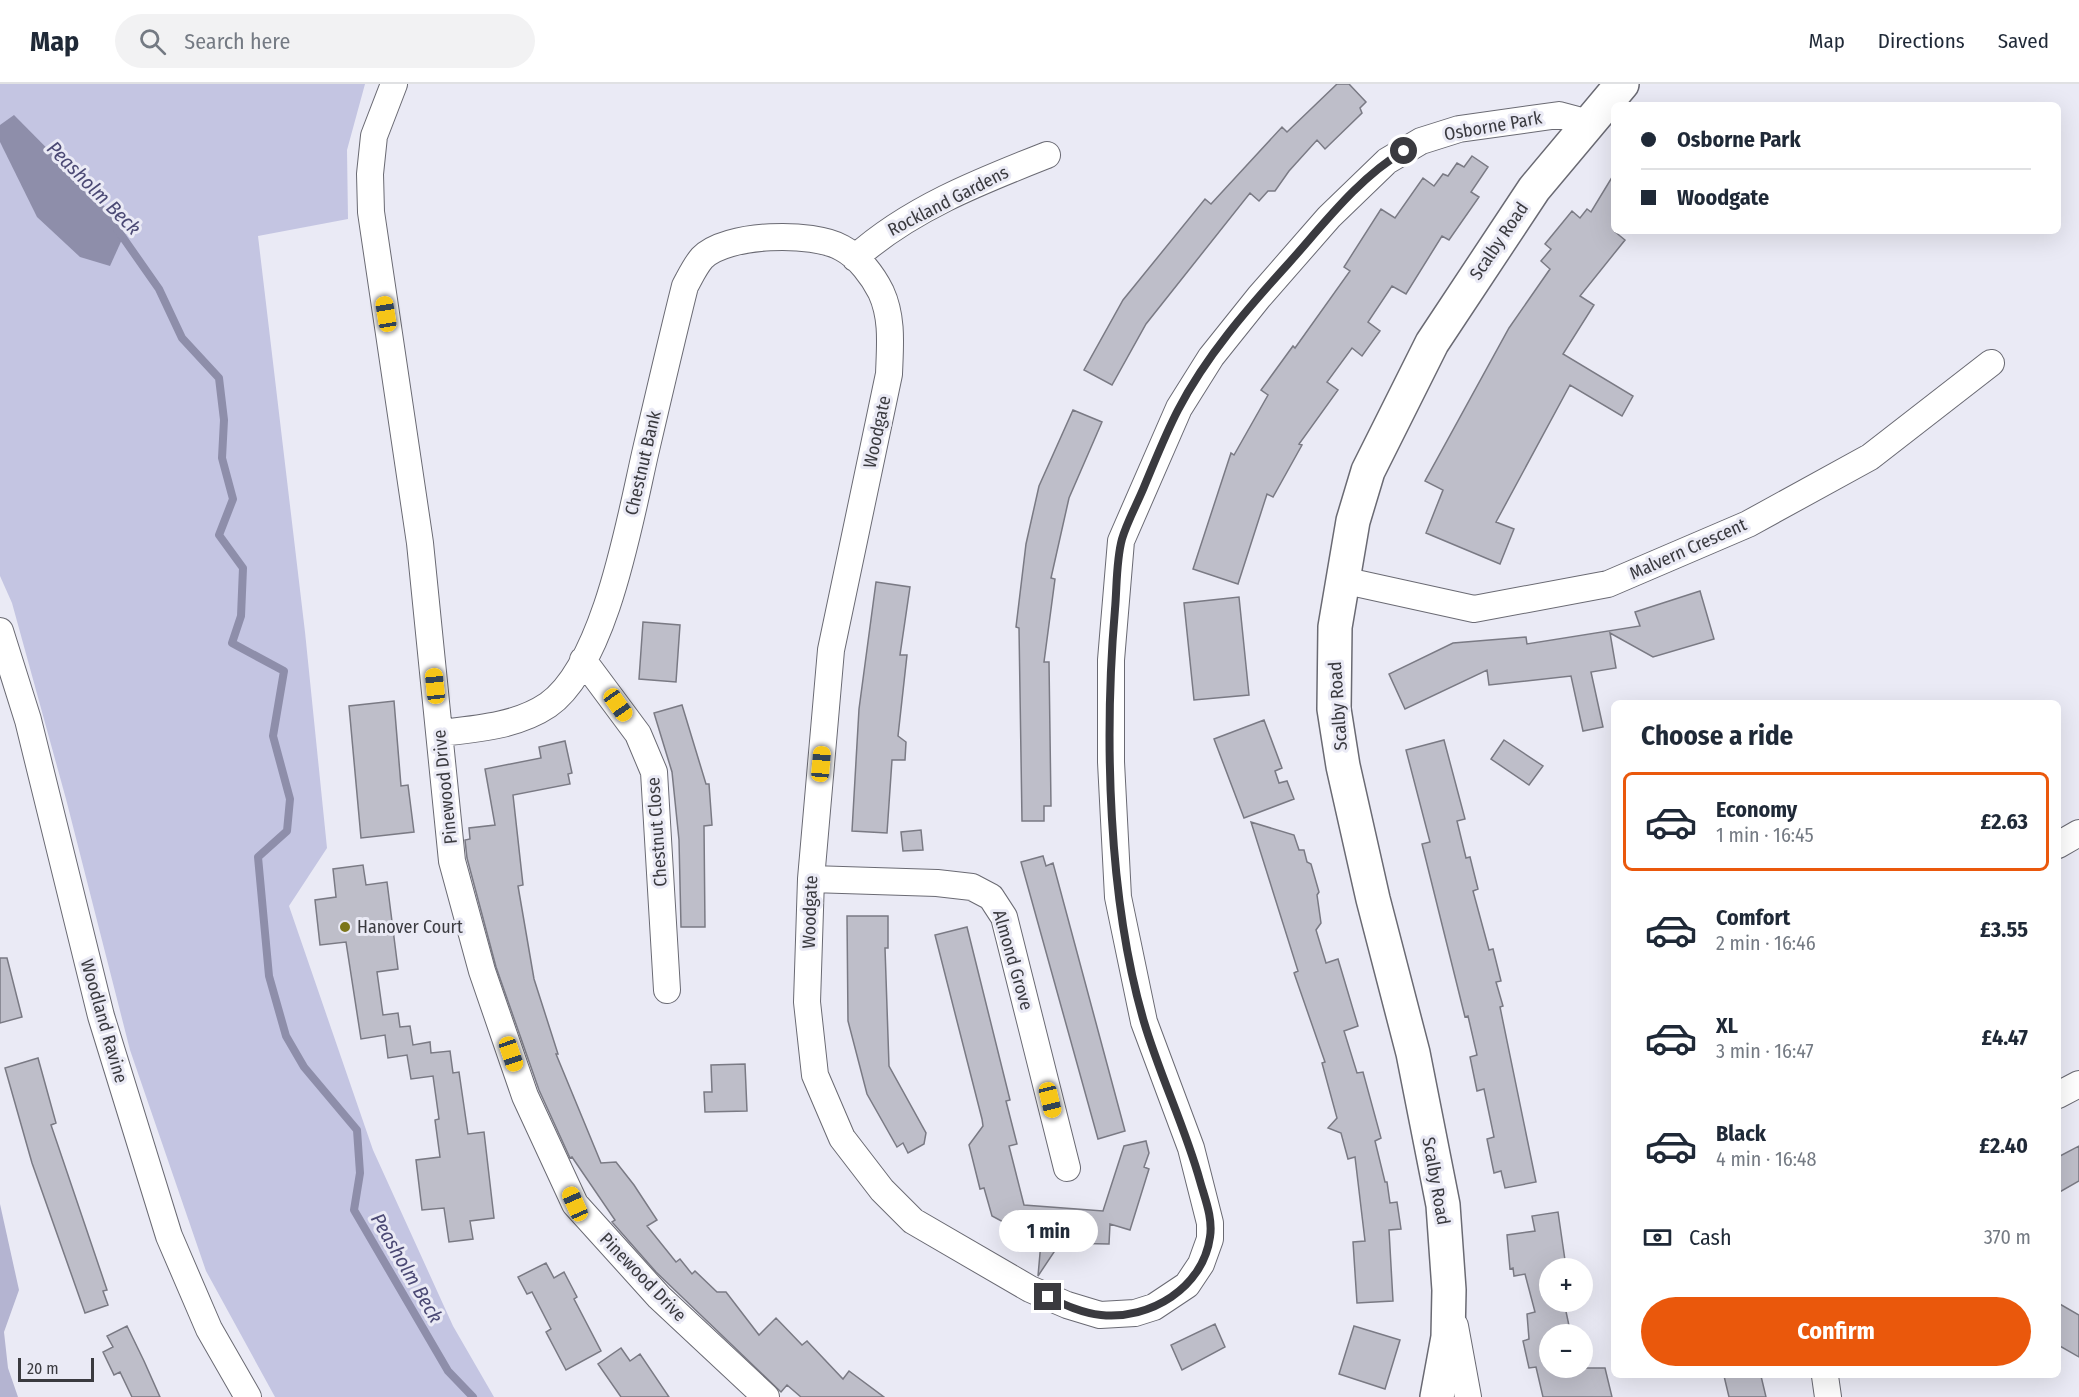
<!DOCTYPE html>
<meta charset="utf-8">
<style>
:root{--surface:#fff;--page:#f2f2f3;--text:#1f2937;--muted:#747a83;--line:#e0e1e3;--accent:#ea580c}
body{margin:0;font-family:"Fira Sans Condensed",sans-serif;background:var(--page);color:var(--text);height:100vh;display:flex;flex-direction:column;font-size:22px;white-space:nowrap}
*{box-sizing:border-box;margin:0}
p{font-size:20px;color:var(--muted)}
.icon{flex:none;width:33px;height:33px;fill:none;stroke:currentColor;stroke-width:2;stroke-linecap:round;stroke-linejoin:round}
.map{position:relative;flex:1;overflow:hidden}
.drawer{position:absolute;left:1611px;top:616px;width:450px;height:678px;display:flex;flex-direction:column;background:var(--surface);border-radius:9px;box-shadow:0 6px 24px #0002}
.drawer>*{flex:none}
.hud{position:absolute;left:1611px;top:18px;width:450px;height:132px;border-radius:9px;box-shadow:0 6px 24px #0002;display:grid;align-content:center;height:132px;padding:0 30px;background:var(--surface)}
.buttons{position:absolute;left:1539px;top:1174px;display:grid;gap:12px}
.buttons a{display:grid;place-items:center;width:54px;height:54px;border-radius:50%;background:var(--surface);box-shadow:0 6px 24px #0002;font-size:30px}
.scale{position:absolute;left:18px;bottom:15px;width:76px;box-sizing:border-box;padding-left:6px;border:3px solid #3a3a3f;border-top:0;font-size:16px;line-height:21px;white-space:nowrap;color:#3a3a3f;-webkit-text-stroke:4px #eaeaf5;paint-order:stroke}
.end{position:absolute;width:27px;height:27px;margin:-14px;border:8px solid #3a3a3f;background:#fff;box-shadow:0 0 0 3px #fff}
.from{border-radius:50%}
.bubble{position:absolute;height:42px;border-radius:21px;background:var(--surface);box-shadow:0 6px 24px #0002;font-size:20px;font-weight:700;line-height:42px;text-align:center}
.car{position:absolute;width:18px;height:36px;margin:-18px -9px;border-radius:8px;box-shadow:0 0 4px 2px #0007;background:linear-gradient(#f5c518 24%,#345 0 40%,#f5c518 0 76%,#345 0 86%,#f5c518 0)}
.hud b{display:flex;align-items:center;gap:21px;height:57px;font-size:22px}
.hud b+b{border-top:2px solid var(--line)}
.hud i{width:15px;height:15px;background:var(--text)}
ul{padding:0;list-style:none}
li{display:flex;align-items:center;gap:18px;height:99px;margin:0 12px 9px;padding:0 18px;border:3px solid transparent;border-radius:9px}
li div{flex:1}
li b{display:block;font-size:22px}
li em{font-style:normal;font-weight:700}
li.active{border-color:var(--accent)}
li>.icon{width:54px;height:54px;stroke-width:1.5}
h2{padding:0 30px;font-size:27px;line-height:72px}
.pay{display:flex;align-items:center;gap:15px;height:66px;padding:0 30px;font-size:22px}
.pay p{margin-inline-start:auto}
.button{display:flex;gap:12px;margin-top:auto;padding:12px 30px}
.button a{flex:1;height:69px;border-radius:36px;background:var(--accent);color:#fff;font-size:24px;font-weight:700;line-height:69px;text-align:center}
header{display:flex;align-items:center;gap:36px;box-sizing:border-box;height:84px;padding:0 30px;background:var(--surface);border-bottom:2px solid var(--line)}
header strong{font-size:28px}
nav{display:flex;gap:33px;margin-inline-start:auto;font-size:21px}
.search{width:420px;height:54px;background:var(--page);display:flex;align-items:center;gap:15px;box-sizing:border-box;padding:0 21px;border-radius:33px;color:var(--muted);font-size:22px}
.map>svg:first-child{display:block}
</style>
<header>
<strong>Map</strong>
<div class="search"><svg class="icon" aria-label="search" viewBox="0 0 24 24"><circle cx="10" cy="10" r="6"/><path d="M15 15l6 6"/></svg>Search here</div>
<nav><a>Map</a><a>Directions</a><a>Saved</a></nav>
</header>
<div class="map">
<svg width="2079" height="1313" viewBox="0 0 2079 1313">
<rect width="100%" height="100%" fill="#eaeaf5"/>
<path fill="#c4c5e2" d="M 0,0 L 365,0 L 347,66 L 348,135 L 258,152 L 305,548 L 327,764 L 289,822 L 373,1066 L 453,1242 L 494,1313 L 275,1313 L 206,1187 L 130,966 L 66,715 L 12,519 L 0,492 Z"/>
<path fill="#b4b4d1" d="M 0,1120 L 19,1206 L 4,1248 L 8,1284 L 18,1313 L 0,1313 Z"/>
<path fill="#8e8eaa" d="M 14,31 L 108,126 L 124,151 L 110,182 L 80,173 L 37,133 L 0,58 L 0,41 Z"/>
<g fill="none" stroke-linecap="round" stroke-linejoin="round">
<path stroke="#8e8eaa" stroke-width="8" d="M 117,145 L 159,205 L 182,254 L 219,294 L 224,336 L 222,374 L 233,415 L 219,451 L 243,484 L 241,532 L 232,559 L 284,587 L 273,652 L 290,715 L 287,747 L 258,773 L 269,892 L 286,952 L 304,983 L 357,1046 L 360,1089 L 354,1126 L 448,1287 L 473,1313"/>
</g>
<path fill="#bebec9" stroke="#7a7a84" stroke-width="1.5" d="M 1337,0 L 1349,0 L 1366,18 L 1360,24 L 1362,29 L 1325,65 L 1317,56 L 1289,87 L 1275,107 L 1268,107 L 1259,117 L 1250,109 L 1146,240 L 1112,301 L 1084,286 L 1123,216 L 1205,115 L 1211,120 L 1282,43 L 1287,48 Z
M 1472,72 L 1488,83 L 1471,108 L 1479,113 L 1449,156 L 1442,152 L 1406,210 L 1392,202 L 1368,238 L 1380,247 L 1362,272 L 1352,264 L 1327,298 L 1338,306 L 1299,360 L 1302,361 L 1273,413 L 1267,410 L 1238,500 L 1193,485 L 1231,369 L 1234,371 L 1268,311 L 1261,306 L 1293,262 L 1295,264 L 1350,187 L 1344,183 L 1381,125 L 1395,134 L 1423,94 L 1434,102 L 1443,90 L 1448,92 L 1457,79 L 1464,83 Z
M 1614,90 L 1614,147 L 1625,156 L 1580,212 L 1594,221 L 1563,270 L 1633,312 L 1622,332 L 1570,301 L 1496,438 L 1514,445 L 1500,480 L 1426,449 L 1443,406 L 1425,397 L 1509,244 L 1550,185 L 1541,177 L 1551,165 L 1545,160 L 1572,127 L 1580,134 L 1587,125 L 1591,128 Z
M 1073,326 L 1102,338 L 1069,414 L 1051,494 L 1055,495 L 1044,578 L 1049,578 L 1051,722 L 1044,722 L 1044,737 L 1022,737 L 1019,544 L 1016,543 L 1026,460 L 1039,402 Z
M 876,498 L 910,503 L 900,571 L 907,571 L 898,652 L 906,658 L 905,676 L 892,676 L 887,749 L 852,747 L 859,625 Z
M 1700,507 L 1714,555 L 1653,573 L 1610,549 L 1616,584 L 1591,588 L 1603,643 L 1583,647 L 1571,592 L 1489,601 L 1487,586 L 1405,625 L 1389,590 L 1453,559 L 1526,553 L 1527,560 L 1640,542 L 1635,528 Z
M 1239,513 L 1249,611 L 1194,616 L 1184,519 Z
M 643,538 L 680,541 L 676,598 L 639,595 Z
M 394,617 L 401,702 L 408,701 L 414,748 L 361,754 L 349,622 Z
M 682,621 L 706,700 L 709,700 L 712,741 L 704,742 L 705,843 L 681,843 L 679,756 L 672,688 L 654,629 Z
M 1264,636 L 1282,684 L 1275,687 L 1279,699 L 1287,697 L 1294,715 L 1244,734 L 1214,655 Z
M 1444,656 L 1465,735 L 1457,737 L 1466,774 L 1470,773 L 1478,805 L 1473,807 L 1489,866 L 1493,865 L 1501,897 L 1496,898 L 1503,922 L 1500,923 L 1536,1098 L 1505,1104 L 1501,1087 L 1494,1089 L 1487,1055 L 1494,1053 L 1484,1005 L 1477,1007 L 1470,973 L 1477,971 L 1468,932 L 1465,933 L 1422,760 L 1430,758 L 1406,666 Z
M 1504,656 L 1543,682 L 1529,701 L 1491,675 Z
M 565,657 L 572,689 L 568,690 L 570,700 L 513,711 L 523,801 L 518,802 L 534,895 L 558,970 L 556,970 L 601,1079 L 616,1078 L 634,1101 L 657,1136 L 647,1142 L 676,1178 L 680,1175 L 692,1190 L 695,1187 L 717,1208 L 726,1208 L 759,1251 L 776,1234 L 802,1261 L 807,1257 L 843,1295 L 849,1287 L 884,1313 L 801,1313 L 787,1301 L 781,1308 L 656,1188 L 612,1138 L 615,1136 L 572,1073 L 570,1074 L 539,1006 L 496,883 L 467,774 L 465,756 L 470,755 L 469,744 L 495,741 L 485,685 L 541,674 L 539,663 Z
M 1251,738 L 1294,751 L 1299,766 L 1304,766 L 1307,778 L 1311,780 L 1319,808 L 1317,811 L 1321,839 L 1316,846 L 1326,879 L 1338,875 L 1358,942 L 1344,947 L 1357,989 L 1363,988 L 1381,1054 L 1375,1057 L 1385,1098 L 1387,1098 L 1390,1119 L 1397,1118 L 1401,1145 L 1389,1146 L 1393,1217 L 1357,1219 L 1353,1158 L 1365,1157 L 1355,1073 L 1348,1075 L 1341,1049 L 1328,1044 L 1337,1034 L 1322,979 L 1325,978 L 1294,889 L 1298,887 Z
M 921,746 L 923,766 L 903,767 L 901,748 Z
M 1043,772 L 1046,782 L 1053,779 L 1125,1047 L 1098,1055 L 1021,778 Z
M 363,781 L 366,801 L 387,798 L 398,885 L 377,888 L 383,931 L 398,929 L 400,943 L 410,942 L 413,961 L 430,958 L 431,969 L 450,967 L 453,989 L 459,988 L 468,1050 L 484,1048 L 494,1134 L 470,1137 L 473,1155 L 449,1158 L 444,1124 L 422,1126 L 416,1076 L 440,1073 L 435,1036 L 439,1035 L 433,992 L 411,995 L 407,971 L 388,974 L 385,951 L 361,955 L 346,858 L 320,861 L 315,816 L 336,813 L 333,785 Z
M 847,832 L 888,832 L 888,864 L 885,864 L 889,982 L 926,1049 L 924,1060 L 908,1069 L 903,1059 L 897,1063 L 867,1010 L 848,937 Z
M 967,843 L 1010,1016 L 1006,1017 L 1017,1060 L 1009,1062 L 1024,1121 L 1103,1127 L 1124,1062 L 1146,1057 L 1149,1069 L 1144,1083 L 1149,1085 L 1130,1146 L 1110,1140 L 1109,1160 L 1060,1159 L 1038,1192 L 1041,1158 L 992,1132 L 984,1104 L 980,1105 L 969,1061 L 983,1042 L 982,1035 L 935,851 Z
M 0,874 L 7,874 L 22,933 L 0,939 Z
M 38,974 L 56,1039 L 51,1041 L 107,1206 L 103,1207 L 108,1221 L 85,1229 L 32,1079 L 5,984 Z
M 745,980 L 747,1027 L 705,1028 L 704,1008 L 712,1008 L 711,981 Z
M 2079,1062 L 2079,1097 L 2058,1109 L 2058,1073 Z
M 1558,1128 L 1566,1183 L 1550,1185 L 1550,1218 L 1564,1218 L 1571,1251 L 1550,1251 L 1550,1284 L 1605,1284 L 1612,1313 L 1543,1313 L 1536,1283 L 1529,1284 L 1523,1257 L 1529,1255 L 1527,1230 L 1535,1228 L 1525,1190 L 1514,1192 L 1513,1184 L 1510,1185 L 1507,1151 L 1535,1147 L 1532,1132 Z
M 546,1179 L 554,1194 L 564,1188 L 577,1213 L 574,1215 L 601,1267 L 566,1286 L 546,1248 L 551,1245 L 532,1208 L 527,1210 L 518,1193 Z
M 2058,1219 L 2079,1231 L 2079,1273 L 2058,1261 Z
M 1215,1240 L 1225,1263 L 1182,1286 L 1171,1261 Z
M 127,1242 L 144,1277 L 160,1313 L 132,1313 L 120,1288 L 114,1291 L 103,1268 L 113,1263 L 107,1252 Z
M 1354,1242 L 1400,1256 L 1385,1305 L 1339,1290 Z
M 621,1264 L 630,1277 L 640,1270 L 669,1313 L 621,1313 L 598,1280 Z
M 1724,1292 L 1761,1292 L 1766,1313 L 1729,1313 Z"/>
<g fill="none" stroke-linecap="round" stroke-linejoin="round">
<defs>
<path id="minor" d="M 394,0 L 374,52 L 370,90 L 371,128 L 420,459 L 452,777 L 482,887 L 525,1012 L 575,1120 L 659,1213 L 766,1313
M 855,174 C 909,125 981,97 1047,71
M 1342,496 L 1474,525 L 1608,500 L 1748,440 L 1870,373 L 1991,279
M 0,547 L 28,636 L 101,932 L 169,1152 L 209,1245 L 248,1313
M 583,576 L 638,650 L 654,688 L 667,906
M 440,649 C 476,645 517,642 548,621 C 605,581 630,436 645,370 C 658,314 671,258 685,202 C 690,193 695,182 702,174 C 726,149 813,147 842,164 C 859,173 873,192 881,208 C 893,234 890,262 889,290 L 831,566 L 811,795 L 807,918 L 815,991 L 842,1054 L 882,1106 L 913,1137 L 1030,1205 L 1067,1221 L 1100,1231 L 1135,1229 L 1154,1223 L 1187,1201 L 1201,1180 L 1210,1155 L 1210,1139 L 1191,1064 L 1144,938 L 1118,813 L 1111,678 L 1111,576 L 1121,457 L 1179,324 L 1211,273 L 1259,213 L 1329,133 L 1387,77 L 1421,57 L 1459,45 L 1559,31 L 1589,39
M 2058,761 L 2079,749
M 811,795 L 937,799 L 972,803 L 991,813 L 1004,833 L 1067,1084
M 2058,1011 L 2079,1000
M 1455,1242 L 1468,1313
M 1825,1292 L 1828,1313"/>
<path id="highway" d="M 1437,1313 L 1448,1253 L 1449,1206 L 1443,1121 L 1413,969 L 1373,815 L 1343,682 L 1334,625 L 1335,543 L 1353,437 L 1368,387 L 1432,259 L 1534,105 L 1622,0"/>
</defs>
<use href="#minor" stroke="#6a6a73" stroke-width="28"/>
<use href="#highway" stroke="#6a6a73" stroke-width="36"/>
<use href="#minor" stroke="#fff" stroke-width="26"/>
<use href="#highway" stroke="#fff" stroke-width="33"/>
</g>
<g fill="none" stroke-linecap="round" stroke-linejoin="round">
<path stroke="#3a3a3f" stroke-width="8" d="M 1048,1213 C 1065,1221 1082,1229 1101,1231 C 1150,1236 1203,1204 1210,1153 C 1213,1134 1205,1115 1200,1097 C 1185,1043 1160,992 1144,938 C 1108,815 1104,653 1115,525 C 1117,503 1116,477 1122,455 C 1127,438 1137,420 1144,403 C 1155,377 1165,351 1178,326 C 1206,272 1248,224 1288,180 C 1323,141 1358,94 1404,67"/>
</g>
<circle fill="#7c761a" stroke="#eaeaf5" stroke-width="2" cx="345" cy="843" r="6"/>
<g text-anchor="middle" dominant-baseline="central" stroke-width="6" stroke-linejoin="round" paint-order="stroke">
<g font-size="18" fill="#3a3a3f" stroke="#eaeaf5">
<text transform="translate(1493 42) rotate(-10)">Osborne Park</text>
<text transform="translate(948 117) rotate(-27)">Rockland Gardens</text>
<text transform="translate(1499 157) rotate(-56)">Scalby Road</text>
<text transform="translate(877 348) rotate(-78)">Woodgate</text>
<text transform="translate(643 379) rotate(-77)">Chestnut Bank</text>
<text transform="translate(1688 465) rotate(-24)">Malvern Crescent</text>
<text transform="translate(1338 622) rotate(-94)">Scalby Road</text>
<text transform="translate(445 703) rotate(-96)">Pinewood Drive</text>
<text transform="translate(657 748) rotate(-94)">Chestnut Close</text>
<text transform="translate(810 828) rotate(-88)">Woodgate</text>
<text transform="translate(1013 876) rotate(74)">Almond Grove</text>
<text transform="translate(104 937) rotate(74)">Woodland Ravine</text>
<text transform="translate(1436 1097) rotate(80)">Scalby Road</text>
<text transform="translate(643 1193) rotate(46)">Pinewood Drive</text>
</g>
<g font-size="18" fill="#3a3a3f" stroke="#eaeaf5" text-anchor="start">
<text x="357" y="843">Hanover Court</text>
</g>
<g font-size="20" font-style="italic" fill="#4b4974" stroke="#eaeaf5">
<text transform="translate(94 104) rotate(45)">Peasholm Beck</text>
<text transform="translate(407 1184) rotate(60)">Peasholm Beck</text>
</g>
</g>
</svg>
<div class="buttons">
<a>+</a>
<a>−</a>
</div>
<div class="scale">20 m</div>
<i class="end from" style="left:1404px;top:67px"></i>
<i class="end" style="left:1048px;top:1213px"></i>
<div class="bubble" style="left:999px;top:1126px;width:99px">1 min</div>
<i class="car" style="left:386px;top:230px;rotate:351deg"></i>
<i class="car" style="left:435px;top:602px;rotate:354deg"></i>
<i class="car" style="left:618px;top:621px;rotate:145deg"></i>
<i class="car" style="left:821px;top:680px;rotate:5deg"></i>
<i class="car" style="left:511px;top:970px;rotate:161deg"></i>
<i class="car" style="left:1050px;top:1016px;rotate:166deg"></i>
<i class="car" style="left:575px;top:1120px;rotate:336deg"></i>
<div class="hud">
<b><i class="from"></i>Osborne Park</b>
<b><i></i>Woodgate</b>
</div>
<section class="drawer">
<h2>Choose a ride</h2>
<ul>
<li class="active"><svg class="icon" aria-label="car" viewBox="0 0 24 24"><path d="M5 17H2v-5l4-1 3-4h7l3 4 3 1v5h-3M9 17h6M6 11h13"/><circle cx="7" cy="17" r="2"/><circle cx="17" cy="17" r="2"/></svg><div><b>Economy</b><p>1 min · 16:45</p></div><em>£2.63</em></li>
<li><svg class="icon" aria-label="car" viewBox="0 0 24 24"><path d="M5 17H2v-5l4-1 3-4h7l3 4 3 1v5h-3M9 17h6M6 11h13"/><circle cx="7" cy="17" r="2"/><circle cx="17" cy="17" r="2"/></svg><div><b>Comfort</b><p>2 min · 16:46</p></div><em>£3.55</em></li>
<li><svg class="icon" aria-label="car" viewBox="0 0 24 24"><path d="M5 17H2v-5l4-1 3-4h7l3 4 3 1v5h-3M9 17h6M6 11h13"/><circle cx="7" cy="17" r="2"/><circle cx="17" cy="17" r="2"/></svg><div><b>XL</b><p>3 min · 16:47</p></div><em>£4.47</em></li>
<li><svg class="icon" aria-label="car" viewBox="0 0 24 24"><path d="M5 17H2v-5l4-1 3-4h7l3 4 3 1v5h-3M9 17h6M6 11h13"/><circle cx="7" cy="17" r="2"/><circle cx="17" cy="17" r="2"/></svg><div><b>Black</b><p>4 min · 16:48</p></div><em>£2.40</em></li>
</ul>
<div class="pay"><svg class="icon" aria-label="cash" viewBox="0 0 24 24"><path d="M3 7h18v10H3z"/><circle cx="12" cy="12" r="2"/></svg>Cash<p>370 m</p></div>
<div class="button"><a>Confirm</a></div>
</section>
</div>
